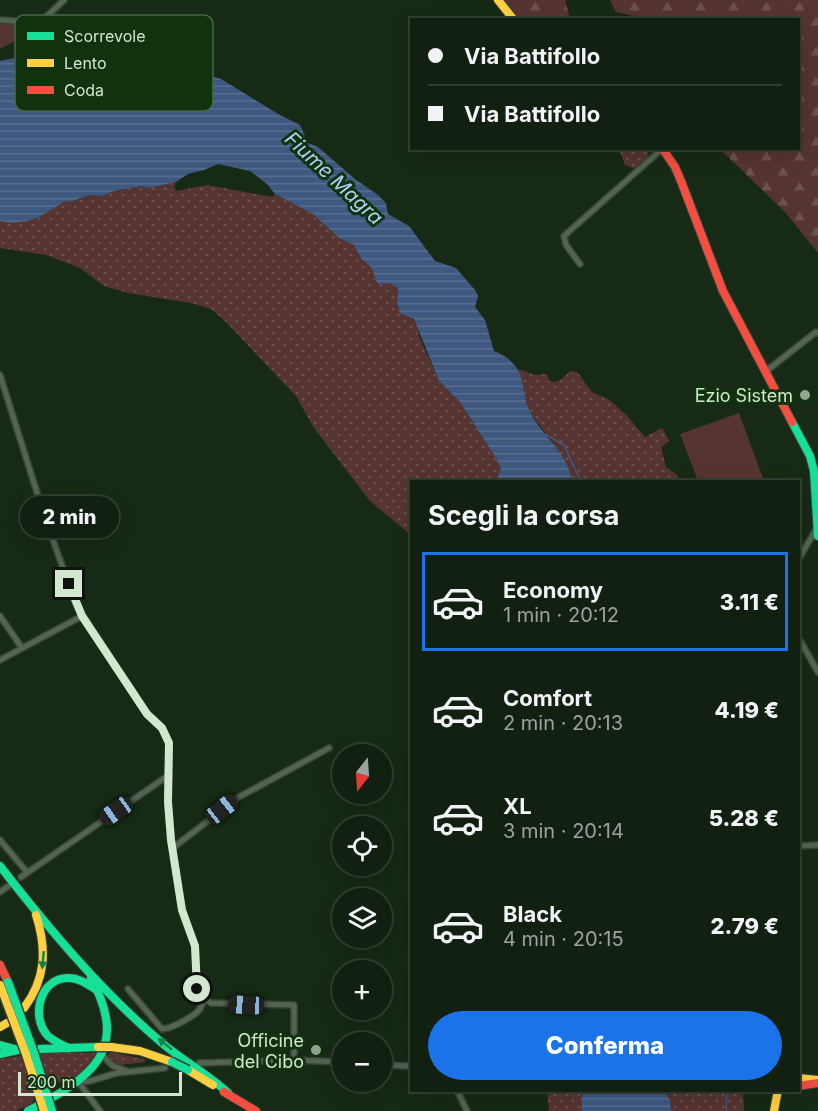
<!DOCTYPE html>
<html lang="it">
<meta charset="utf-8">
<style>
:root{--surface:#112010;--page:#1e2d1e;--text:#f1f3f6;--muted:#9ca39f;--line:#303e30;--accent:#1a73e8}
body{margin:0;font-family:Inter,sans-serif;background:var(--page);color:var(--text);height:100vh;display:flex;flex-direction:column;font-size:22px;white-space:nowrap}
*{box-sizing:border-box;margin:0}
p{font-size:20px;color:var(--muted)}
.icon{flex:none;width:33px;height:33px;fill:none;stroke:currentColor;stroke-width:2;stroke-linecap:round;stroke-linejoin:round}
.map{position:relative;flex:1;overflow:hidden}
.details{position:absolute;left:410px;top:480px;width:390px;height:612px;display:flex;flex-direction:column;background:var(--surface);border-radius:0px;box-shadow:0 6px 24px #0002,0 0 0 2px var(--line)}
.details>*{flex:none}
.banner{position:absolute;left:410px;top:18px;width:390px;height:132px;border-radius:0px;box-shadow:0 6px 24px #0002,0 0 0 2px var(--line);display:grid;align-content:center;height:132px;padding:0 18px;background:var(--surface)}
.needle{width:39px;rotate:197deg}
.buttons{position:absolute;left:332px;top:744px;display:grid;gap:12px}
.buttons a{display:grid;place-items:center;width:60px;height:60px;border-radius:50%;background:var(--surface);box-shadow:0 6px 24px #0002,0 0 0 2px var(--line);font-size:30px}
.scale{position:absolute;left:18px;bottom:15px;width:164px;box-sizing:border-box;padding-left:6px;border:3px solid #d2e6d0;border-top:0;font-size:16px;line-height:21px;white-space:nowrap;color:#d2e6d0;-webkit-text-stroke:4px #10320d;paint-order:stroke}
.end{position:absolute;width:27px;height:27px;margin:-14px;border:8px solid #d2e6d0;background:#111;box-shadow:0 0 0 3px #111}
.from{border-radius:50%}
.bubble{position:absolute;height:42px;border-radius:21px;background:var(--surface);box-shadow:0 6px 24px #0002,0 0 0 2px var(--line);font-size:20px;font-weight:800;line-height:42px;text-align:center}
.car{position:absolute;width:18px;height:36px;margin:-18px -9px;border-radius:8px;box-shadow:0 0 4px 2px #0007;background:linear-gradient(#222 24%,#8ab4d8 0 40%,#222 0 76%,#8ab4d8 0 86%,#222 0)}
.banner b{display:flex;align-items:center;gap:21px;height:57px;font-size:22px}
.banner b+b{border-top:2px solid var(--line)}
.banner i{width:15px;height:15px;background:var(--text)}
ul{padding:0;list-style:none}
li{display:flex;align-items:center;gap:18px;height:99px;margin:0 12px 9px;padding:0 6px;border:3px solid transparent;border-radius:0px}
li div{flex:1}
li b{display:block;font-size:22px}
li em{font-style:normal;font-weight:800}
li.current{border-color:var(--accent)}
li>.icon{width:54px;height:54px;stroke-width:1.5}
h2{padding:0 18px;font-size:27px;line-height:72px}
.cta{display:flex;gap:12px;margin-top:auto;padding:12px 18px}
.cta a{flex:1;height:69px;border-radius:36px;background:var(--accent);color:#fff;font-size:24px;font-weight:800;line-height:69px;text-align:center}
.map>svg:first-child{display:block}
</style>
<div class="map">
<svg width="818" height="1111" viewBox="0 0 818 1111">
<defs>
<pattern id="grass-dots" width="8" height="8" patternUnits="userSpaceOnUse" patternTransform="scale(1.5)"><rect width="8" height="8" fill="#563431"/><path d="M2 2h.1M6 6h.1" fill="none" stroke="#6d514e" stroke-width="1.8" stroke-linecap="round"/></pattern>
<pattern id="forest-firs" width="22" height="20" patternUnits="userSpaceOnUse" patternTransform="scale(1.5)"><rect width="22" height="20" fill="#563431"/><path d="M5 1l3.5 6h-7zM16 11l3.5 6h-7z" fill="#6d514e"/></pattern>
<pattern id="water-rules" width="6" height="5" patternUnits="userSpaceOnUse" patternTransform="scale(1.5)"><rect width="6" height="5" fill="#3f5880"/><path d="M0 2.5h6" fill="none" stroke="#5a7091"/></pattern>
</defs>
<rect width="100%" height="100%" fill="#172a15"/>
<path fill="url(#grass-dots)" d="M 619,149 L 648,149 L 648,156 L 651,161 L 637,173 L 633,168 L 625,165 Z
M 176,182 L 174,187 L 177,191 L 207,185 L 272,197 L 275,194 L 313,214 L 339,238 L 354,245 L 362,260 L 371,267 L 376,281 L 390,283 L 398,288 L 397,302 L 417,324 L 419,336 L 439,381 L 460,402 L 494,455 L 501,469 L 496,481 L 411,482 L 411,535 L 370,501 L 314,428 L 296,396 L 224,320 L 211,309 L 191,303 L 128,293 L 104,286 L 80,268 L 46,255 L 0,248 L 0,221 L 11,223 L 39,217 L 64,202 L 73,201 L 90,195 L 103,196 L 114,191 L 142,186 L 149,188 Z
M 518,369 L 535,375 L 547,374 L 549,381 C 559,384 564,377 570,371 L 577,372 L 592,392 L 610,400 L 628,417 L 645,437 L 662,428 L 669,441 L 661,447 L 666,467 L 678,476 L 680,481 L 572,481 C 567,453 543,434 529,410 C 523,398 521,382 518,369 Z
M 111,1052 L 144,1059 L 145,1062 L 119,1065 L 108,1058 L 107,1055 Z
M 42,1053 L 99,1053 C 91,1065 82,1077 68,1081 C 47,1086 40,1077 32,1103 L 16,1111 L 0,1111 L 0,1059 Z
M 547,1091 L 584,1091 L 581,1100 L 582,1111 L 549,1111 Z
M 664,1091 L 743,1091 L 744,1111 L 671,1111 L 670,1100 Z"/>
<path fill="url(#forest-firs)" d="M 504,0 L 565,0 L 570,19 L 519,19 L 502,1 Z
M 610,0 L 818,0 L 818,253 L 785,212 L 720,149 L 798,148 L 798,20 L 651,20 L 616,12 Z"/>
<path fill="#563431" d="M 41,21 L 41,27 L 0,49 L 0,22 Z
M 739,413 L 764,481 L 698,481 L 680,434 Z"/>
<path fill="url(#water-rules)" d="M 97,49 L 143,57 L 221,79 L 280,115 L 300,125 L 308,143 L 318,147 L 355,179 L 378,195 L 386,203 L 388,214 L 409,226 L 435,261 L 456,268 L 475,290 L 478,296 L 475,307 L 485,320 L 494,351 C 504,355 510,359 516,367 C 524,378 523,395 528,407 C 539,435 567,449 572,481 L 496,481 L 501,469 L 494,455 L 460,402 L 439,381 L 414,319 L 400,313 L 397,302 L 398,288 L 390,283 L 379,284 L 376,281 L 371,267 L 362,260 L 354,245 L 339,238 L 313,214 L 275,194 L 267,184 L 250,171 L 218,164 L 204,170 L 188,174 L 176,182 L 149,188 L 142,186 L 114,191 L 103,196 L 89,195 L 73,201 L 64,202 L 39,217 L 28,221 L 11,223 L 0,221 L 0,61 L 53,50 Z
M 584,1091 L 664,1091 L 670,1100 L 671,1111 L 582,1111 L 581,1100 Z"/>
<g fill="none" stroke-linecap="round" stroke-linejoin="round">
<path stroke="#3f5880" stroke-width="1.5" d="M 545,434 L 564,445 L 581,482
M 726,1111 L 727,1090"/>
<defs>
<path id="street" d="M 0,20 L 30,22 L 44,19 L 64,0
M 580,264 L 566,245 L 564,236 L 662,149
M 765,372 L 816,332 L 818,333
M 0,375 L 45,518 L 77,607 L 147,714 L 162,728 L 169,743 L 168,802 L 171,840 L 182,910 L 195,946 L 197,989 L 202,997 L 211,1003 L 294,1005 L 294,1060
M 798,560 L 817,528
M 0,616 L 22,648
M 798,637 L 818,672
M 0,660 L 82,616
M 0,840 L 27,872
M 798,846 L 818,845
M 174,847 L 239,797 L 329,748
M 21,877 L 169,775
M 0,892 L 10,885
M 128,989 L 162,1029 C 171,1029 198,1015 201,1007 C 203,1004 202,1000 202,997
M 102,1055 L 113,1066 L 127,1071
M 199,1063 L 294,1060 L 342,1062
M 381,1065 L 411,1066
M 80,1082 L 90,1081 L 117,1073 L 165,1068
M 79,1083 L 100,1111
M 457,1090 L 467,1111"/>
<path id="fast" d="M 792,422 L 810,456 L 814,471 L 818,536
M 0,866 C 49,929 101,991 162,1043 C 183,1061 208,1074 228,1093
M 0,1045 L 15,1049
M 69,1048 C 62,1045 54,1041 48,1036 C 30,1017 40,977 69,978 C 79,978 87,984 95,989
M 40,1049 L 98,1047
M 0,1054 L 18,1050
M 28,1111 C 88,1079 132,1053 91,978"/>
<path id="slow" d="M 498,0 L 514,20
M 24,1008 C 46,979 47,949 36,915
M 0,1027 L 7,1023
M 111,1047 L 140,1051 L 172,1062
M 188,1070 L 213,1085
M 798,1078 L 818,1080
M 774,1111 L 778,1090"/>
<path id="jam" d="M 662,148 L 675,167 L 681,181 L 723,291 L 792,422
M 0,965 L 8,982
M 798,1086 L 818,1083
M 224,1092 L 256,1111"/>
</defs>
<use href="#street" stroke="#364435" stroke-width="8"/>
<use href="#fast" stroke="#364435" stroke-width="10"/>
<use href="#slow" stroke="#364435" stroke-width="10"/>
<use href="#jam" stroke="#364435" stroke-width="10"/>
<use href="#street" stroke="#546352" stroke-width="5"/>
<use href="#fast" stroke="#16e098" stroke-width="8"/>
<use href="#slow" stroke="#ffcf43" stroke-width="8"/>
<use href="#jam" stroke="#f24e42" stroke-width="8"/>
<defs>
<path id="fast-bridge" d="M 8,982 L 34,1053 L 52,1111
M 172,1062 L 188,1070"/>
<path id="slow-bridge" d="M 0,985 L 26,1054 L 44,1111
M 98,1047 L 111,1047"/>
</defs>
<use href="#fast-bridge" stroke="#364435" stroke-width="11" stroke-linecap="butt"/>
<use href="#slow-bridge" stroke="#364435" stroke-width="11" stroke-linecap="butt"/>
<use href="#fast-bridge" stroke="#16e098" stroke-width="8"/>
<use href="#slow-bridge" stroke="#ffcf43" stroke-width="8"/>
</g>
<defs><path id="oneway-solid" d="M-6-.8H1V-3.2L6.5 0L1 3.2V.8H-6Z" transform="scale(1.5)"/></defs>
<g fill="#13804c">
<use href="#oneway-solid" transform="translate(43 960) rotate(95)"/>
<use href="#oneway-solid" transform="translate(165 1044) rotate(-141)"/>
</g>
<g fill="none" stroke-linecap="round" stroke-linejoin="round">
<path stroke="#d2e6d0" stroke-width="8" d="M 69,584 L 82,616 L 147,714 L 162,728 L 169,743 L 168,802 L 171,840 L 182,910 L 195,946 L 197,989"/>
</g>
<g fill="#91a48f" stroke="#10320d" stroke-width="2">
<circle cx="805" cy="395" r="6"/>
<circle cx="316" cy="1050" r="6"/>
</g>
<g text-anchor="middle" dominant-baseline="central" stroke-width="6" stroke-linejoin="round" paint-order="stroke">
<g font-size="18" fill="#d2e6d0" stroke="#10320d" text-anchor="end">
<text x="793" y="395">Ezio Sistem</text>
<text x="304" y="1040">Officine<tspan x="304" dy="21">del Cibo</tspan></text>
</g>
<g font-size="20" font-style="italic" fill="#b3ccf7" stroke="#10320d">
<text transform="translate(334 178) rotate(43)">Fiume Magra</text>
</g>
</g>
<rect x="15" y="15" width="198" height="96" rx="9" fill="#10320d" stroke="#4a6848" stroke-width="1.5"/>
<rect x="27" y="32" width="27" height="8" fill="#16e098"/>
<rect x="27" y="59" width="27" height="8" fill="#ffcf43"/>
<rect x="27" y="86" width="27" height="8" fill="#f24e42"/>
<g font-size="16" fill="#d2e6d0">
<text x="64" y="42">Scorrevole</text>
<text x="64" y="69">Lento</text>
<text x="64" y="96">Coda</text>
</g>
</svg>
<div class="buttons">
<a><svg class="needle" viewBox="-14 -14 28 28"><path d="M0-13l5 13h-10z" fill="#e53935"/><path d="M0 13l5-13h-10z" fill="#9ca39f"/></svg></a>
<a><svg class="icon" aria-label="locate" viewBox="0 0 24 24"><circle cx="12" cy="12" r="6"/><path d="M12 2v4M12 18v4M2 12h4M18 12h4"/></svg></a>
<a><svg class="icon" aria-label="layers" viewBox="0 0 24 24"><path d="M12 4l9 5-9 5-9-5zM3 14l9 5 9-5"/></svg></a>
<a>+</a>
<a>−</a>
</div>
<div class="scale">200 m</div>
<i class="end from" style="left:197px;top:989px"></i>
<i class="end" style="left:69px;top:584px"></i>
<div class="bubble" style="left:20px;top:496px;width:99px">2 min</div>
<i class="car" style="left:222px;top:809px;rotate:52deg"></i>
<i class="car" style="left:116px;top:811px;rotate:235deg"></i>
<i class="car" style="left:246px;top:1005px;rotate:273deg"></i>
<div class="banner">
<b><i class="from"></i>Via Battifollo</b>
<b><i></i>Via Battifollo</b>
</div>
<section class="details">
<h2>Scegli la corsa</h2>
<ul>
<li class="current"><svg class="icon" aria-label="car" viewBox="0 0 24 24"><path d="M5 17H2v-5l4-1 3-4h7l3 4 3 1v5h-3M9 17h6M6 11h13"/><circle cx="7" cy="17" r="2"/><circle cx="17" cy="17" r="2"/></svg><div><b>Economy</b><p>1 min · 20:12</p></div><em>3.11 €</em></li>
<li><svg class="icon" aria-label="car" viewBox="0 0 24 24"><path d="M5 17H2v-5l4-1 3-4h7l3 4 3 1v5h-3M9 17h6M6 11h13"/><circle cx="7" cy="17" r="2"/><circle cx="17" cy="17" r="2"/></svg><div><b>Comfort</b><p>2 min · 20:13</p></div><em>4.19 €</em></li>
<li><svg class="icon" aria-label="car" viewBox="0 0 24 24"><path d="M5 17H2v-5l4-1 3-4h7l3 4 3 1v5h-3M9 17h6M6 11h13"/><circle cx="7" cy="17" r="2"/><circle cx="17" cy="17" r="2"/></svg><div><b>XL</b><p>3 min · 20:14</p></div><em>5.28 €</em></li>
<li><svg class="icon" aria-label="car" viewBox="0 0 24 24"><path d="M5 17H2v-5l4-1 3-4h7l3 4 3 1v5h-3M9 17h6M6 11h13"/><circle cx="7" cy="17" r="2"/><circle cx="17" cy="17" r="2"/></svg><div><b>Black</b><p>4 min · 20:15</p></div><em>2.79 €</em></li>
</ul>
<div class="cta"><a>Conferma</a></div>
</section>
</div>
